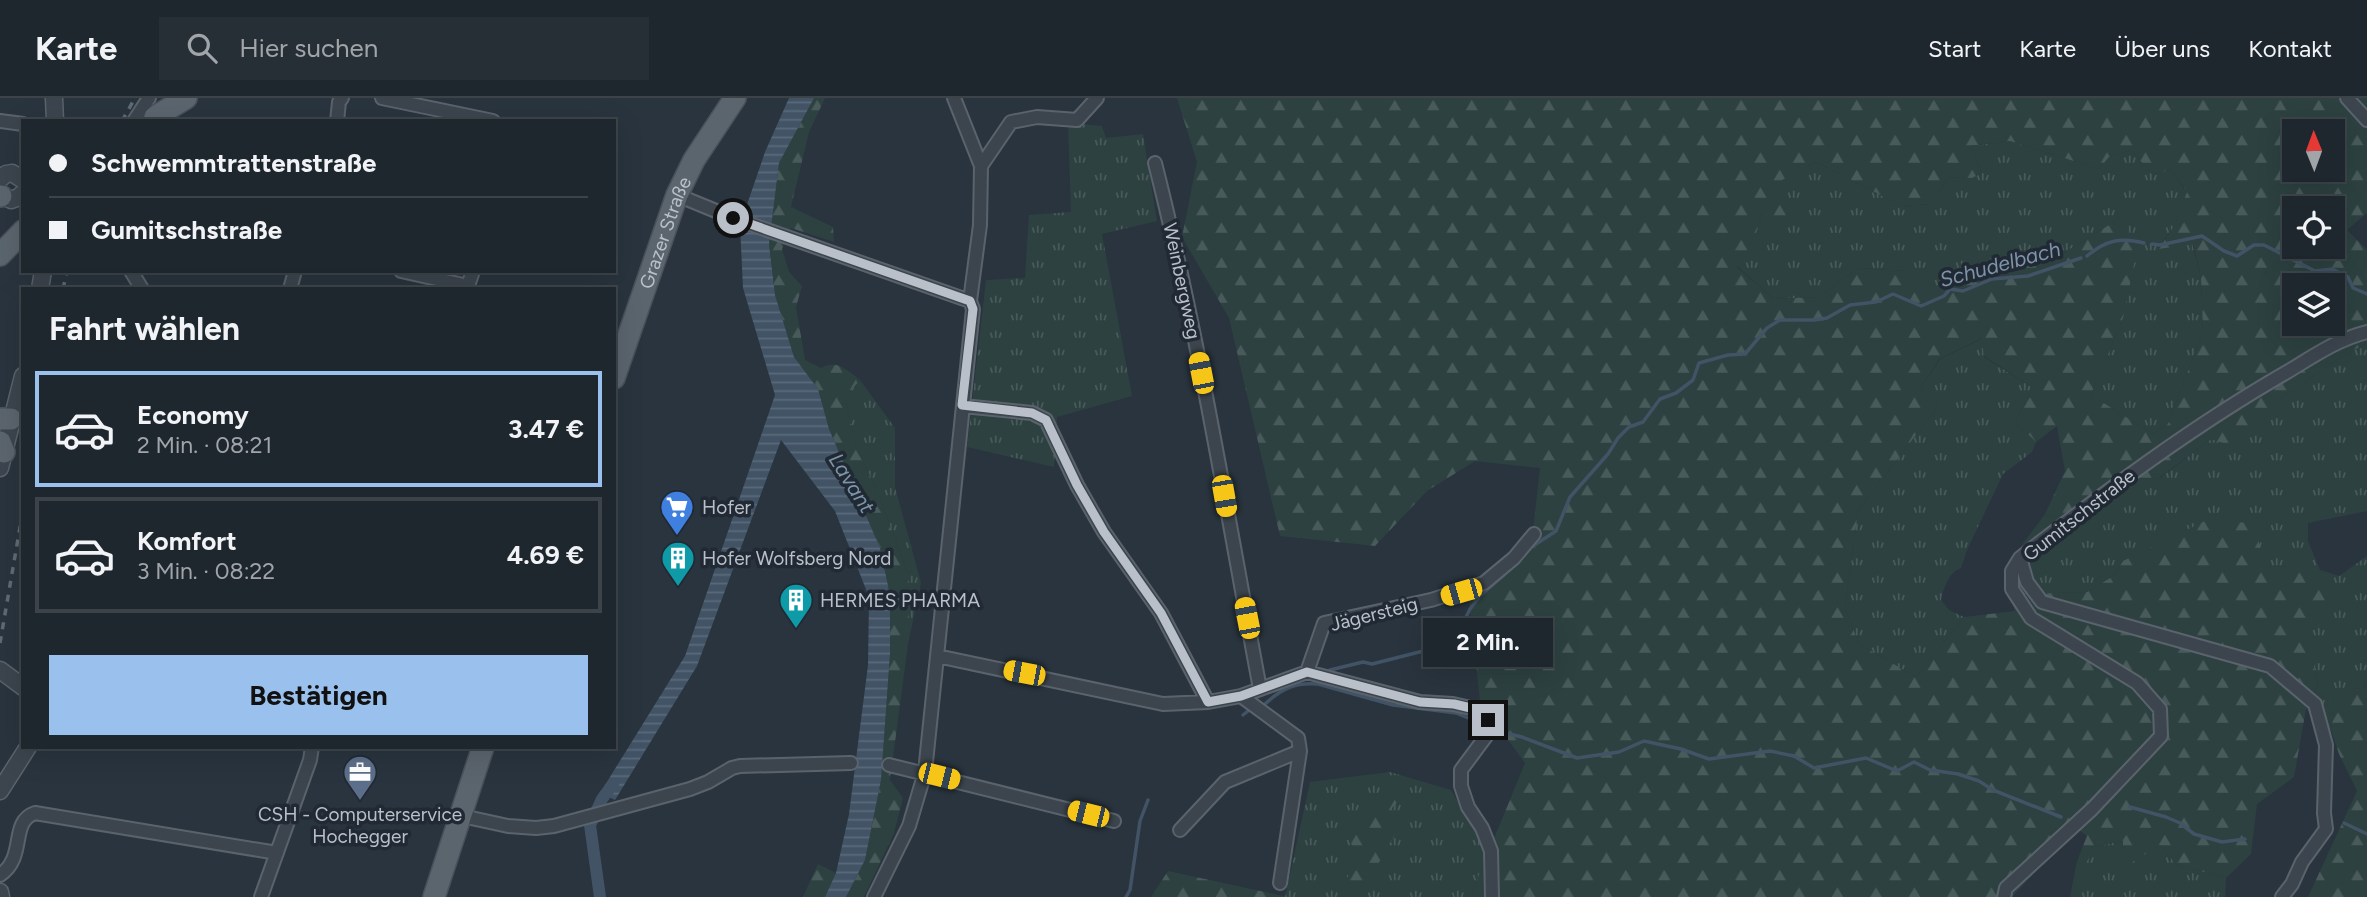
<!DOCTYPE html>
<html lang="de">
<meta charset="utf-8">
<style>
:root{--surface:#1f272e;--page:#272f36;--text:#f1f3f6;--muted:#a1a5aa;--line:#3c444a;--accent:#9ac1ed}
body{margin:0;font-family:Figtree,sans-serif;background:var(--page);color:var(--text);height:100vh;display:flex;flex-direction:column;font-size:26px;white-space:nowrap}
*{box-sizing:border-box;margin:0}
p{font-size:23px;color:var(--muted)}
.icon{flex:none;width:38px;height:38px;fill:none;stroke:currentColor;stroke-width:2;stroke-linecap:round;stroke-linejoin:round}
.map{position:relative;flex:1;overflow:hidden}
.panel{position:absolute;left:21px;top:189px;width:595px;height:462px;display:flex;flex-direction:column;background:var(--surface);border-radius:0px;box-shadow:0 7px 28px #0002,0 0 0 2px var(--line)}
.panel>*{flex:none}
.banner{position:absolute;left:21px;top:21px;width:595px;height:154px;border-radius:0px;box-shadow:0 7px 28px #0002,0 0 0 2px var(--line);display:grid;align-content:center;height:154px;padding:0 28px;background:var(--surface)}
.needle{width:46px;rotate:359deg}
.controls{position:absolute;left:2282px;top:21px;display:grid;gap:14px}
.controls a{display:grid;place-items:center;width:63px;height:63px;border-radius:0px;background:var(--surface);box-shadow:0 7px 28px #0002,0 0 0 2px var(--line);font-size:35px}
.end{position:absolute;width:32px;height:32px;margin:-16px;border:9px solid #b9c0c9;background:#111;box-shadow:0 0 0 4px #111}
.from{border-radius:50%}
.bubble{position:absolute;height:49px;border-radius:0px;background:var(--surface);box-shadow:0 7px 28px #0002,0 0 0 2px var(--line);font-size:23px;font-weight:700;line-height:49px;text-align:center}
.car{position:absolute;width:21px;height:42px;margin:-21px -10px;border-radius:9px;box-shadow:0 0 5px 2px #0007;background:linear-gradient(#f5c518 24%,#345 0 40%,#f5c518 0 76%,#345 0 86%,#f5c518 0)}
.banner b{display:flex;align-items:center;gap:24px;height:66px;font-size:26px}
.banner b+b{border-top:2px solid var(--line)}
.banner i{width:18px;height:18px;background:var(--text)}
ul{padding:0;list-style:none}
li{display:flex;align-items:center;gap:21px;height:116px;margin:0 14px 10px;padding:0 14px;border:4px solid var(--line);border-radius:0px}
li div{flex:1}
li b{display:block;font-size:26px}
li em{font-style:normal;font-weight:700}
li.on{border-color:var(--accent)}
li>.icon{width:63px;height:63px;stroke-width:1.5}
h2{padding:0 28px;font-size:32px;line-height:84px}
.action{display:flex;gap:14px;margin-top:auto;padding:14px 28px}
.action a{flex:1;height:80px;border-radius:0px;background:var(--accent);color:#111;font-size:28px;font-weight:700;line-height:80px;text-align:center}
header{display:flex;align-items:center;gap:42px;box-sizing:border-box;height:98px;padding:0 35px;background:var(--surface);border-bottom:2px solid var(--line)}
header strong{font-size:33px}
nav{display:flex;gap:38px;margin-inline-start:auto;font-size:24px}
.search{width:490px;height:63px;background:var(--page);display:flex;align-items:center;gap:18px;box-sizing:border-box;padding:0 24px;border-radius:0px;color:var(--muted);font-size:26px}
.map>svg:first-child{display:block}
</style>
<header>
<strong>Karte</strong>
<div class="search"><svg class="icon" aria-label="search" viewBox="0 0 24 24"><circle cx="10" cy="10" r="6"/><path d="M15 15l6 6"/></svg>Hier suchen</div>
<nav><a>Start</a><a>Karte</a><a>Über uns</a><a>Kontakt</a></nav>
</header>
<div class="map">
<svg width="2367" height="799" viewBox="0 0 2367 799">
<defs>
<pattern id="grass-tufts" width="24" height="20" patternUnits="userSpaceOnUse" patternTransform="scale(1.75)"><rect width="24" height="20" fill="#2c4140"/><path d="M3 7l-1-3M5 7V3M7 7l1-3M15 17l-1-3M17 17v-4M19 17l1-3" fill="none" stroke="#485b5a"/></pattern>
<pattern id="forest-firs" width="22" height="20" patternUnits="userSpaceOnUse" patternTransform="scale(1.75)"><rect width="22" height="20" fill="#2c4140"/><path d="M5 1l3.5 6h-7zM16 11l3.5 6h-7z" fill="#485b5a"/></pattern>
<pattern id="water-rules" width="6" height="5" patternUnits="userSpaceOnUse" patternTransform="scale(1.75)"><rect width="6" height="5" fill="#415365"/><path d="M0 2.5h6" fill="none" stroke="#5a6a7a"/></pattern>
</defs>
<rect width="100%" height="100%" fill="#29343e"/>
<path fill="url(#grass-tufts)" d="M 1068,25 L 1102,28 L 1106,40 L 1143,36 L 1157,123 L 1102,136 L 1132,298 L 1057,319 L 1054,369 L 967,349 L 986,182 L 1025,180 L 1029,117 L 1071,114 Z
M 2010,43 L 2099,71 L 2109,59 L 2131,52 L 2152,76 L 2171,72 L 2187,95 L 2173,130 L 2158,150 L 2192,145 L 2201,180 L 2203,233 L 2168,326 L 2153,336 L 2091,297 L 2123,220 L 2122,119 L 2054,161 L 1988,157 L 1935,194 L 1905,173 L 1858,170 L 1819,199 L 1774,201 L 1737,168 C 1757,143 1760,106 1781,83 C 1789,75 1806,70 1816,64 L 1902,108 L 1930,106 L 1949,79 L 1972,80 L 1982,75 L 1971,48 Z
M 1983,240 L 1984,259 L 2033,290 L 2015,324 L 2036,344 L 2032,354 L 2003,376 L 1967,452 L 1961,470 C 1948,475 1944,489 1941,502 L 1949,512 L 1964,519 L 1916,579 L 1859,546 L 1845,510 L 1858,413 L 1938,308 L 1920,291 L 1940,261 Z
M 2367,245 L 2367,413 L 2308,425 L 2308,443 L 2320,472 L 2339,478 L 2367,458 L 2367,583 L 2363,590 L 2334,593 L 2331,632 L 2306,611 L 2318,588 L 2313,564 L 2301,537 L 2287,469 L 2123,463 L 2112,479 L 2087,494 L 2025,496 L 2015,513 L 2006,486 L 2010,463 L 2045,416 L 2075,428 L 2138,381 L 2160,380 L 2211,341 L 2235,348 L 2274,305 L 2340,260 Z
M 860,282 L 895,330 L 895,389 L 921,485 L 908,546 L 908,476 L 880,400 L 855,345 L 845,299 Z
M 1390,674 L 1451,692 L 1488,756 L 1470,799 L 1285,799 L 1310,684 Z
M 2123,743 L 2123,769 L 2160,747 L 2177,767 L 2226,780 L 2225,799 L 2070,799 L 2077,763 L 2083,772 L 2093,749 Z"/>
<path fill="url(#forest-firs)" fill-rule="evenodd" d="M 814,0 L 825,0 L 809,34 L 791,109 L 833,129 L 834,144 L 791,130 L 782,151 L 789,174 L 802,188 L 796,209 L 805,262 L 821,270 C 837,261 847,272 860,282 L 845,299 L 855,345 L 880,400 L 908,476 L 908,546 L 890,682 L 903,700 L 894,735 L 864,799 L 846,799 L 865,762 L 881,682 L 890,556 L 890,497 L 880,450 L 829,331 L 818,291 L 794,259 L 775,197 L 769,146 L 779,65 Z
M 1177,0 L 2367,0 L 2367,115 L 2347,132 L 2367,152 L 2367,245 L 2340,260 L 2274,305 L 2235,349 L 2211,341 L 2159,380 L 2138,381 L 2075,428 L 2045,416 L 2065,373 L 2057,328 L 2036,344 L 2015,324 L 2033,290 L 1984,258 L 1982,240 L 1939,261 L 1920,291 L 1938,308 L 1858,413 L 1845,510 L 1859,546 L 1916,579 L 1964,519 L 2015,513 L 2025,496 L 2087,494 L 2112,479 L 2123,463 L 2205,423 L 2254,425 L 2265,468 L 2287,469 L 2328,486 L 2328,522 L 2302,537 L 2313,564 L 2318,588 L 2306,611 L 2294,679 L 2257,706 L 2251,756 L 2226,780 L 2177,767 L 2160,747 L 2123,770 L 2123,743 L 2093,749 L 2083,773 L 2077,763 L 2087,738 L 2079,732 L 2055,752 L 2012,799 L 1470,799 L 1525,665 L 1480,603 L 1469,502 L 1525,460 L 1534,424 L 1540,370 L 1475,363 L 1427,393 L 1375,448 L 1280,438 L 1229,220 L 1182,139 L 1197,64 ZM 2294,33 L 2333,33 L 2333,72 L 2294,72 ZM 2010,43 L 2099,71 L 2109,59 L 2131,52 L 2152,76 L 2171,72 L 2187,94 L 2173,130 L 2158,151 L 2193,146 L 2201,180 L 2203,233 L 2168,326 L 2153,336 L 2091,297 L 2123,220 L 2137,152 L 2122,119 L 2054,161 L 1988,157 L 1935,193 L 1905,173 L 1858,170 L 1819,199 L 1774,201 L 1737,169 L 1749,153 L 1762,115 L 1784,128 L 1793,114 L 1782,82 L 1816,64 L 1902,108 L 1930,106 L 1949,79 L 1972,80 L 1982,75 L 1971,48 ZM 2294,110 L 2333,110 L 2333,149 L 2294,149 ZM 2294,187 L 2333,187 L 2333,226 L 2294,226 Z
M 2367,583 L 2367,799 L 2308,799 L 2357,693 L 2339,656 L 2331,632 L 2334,592 L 2363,590 Z
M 1393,693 L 1400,701 L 1391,711 L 1399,716 L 1401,726 L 1370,780 L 1357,788 L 1346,783 L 1350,773 L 1368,771 L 1368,756 L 1353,750 L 1344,728 L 1362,712 L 1377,710 Z
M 818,766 L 836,775 L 825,799 L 803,799 Z
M 1168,773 L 1284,798 L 1285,799 L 1151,799 Z"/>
<path fill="url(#water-rules)" d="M 789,0 L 814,0 L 779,65 L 769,146 L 775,197 L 794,259 L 818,291 L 829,331 L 880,450 L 890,497 L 890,556 L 881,682 L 865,762 L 846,799 L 825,799 L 836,775 L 849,716 L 868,567 L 869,499 L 835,413 L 781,342 L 697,568 L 615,702 L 600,695 L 685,558 L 775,297 L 743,190 L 740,127 L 765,54 Z"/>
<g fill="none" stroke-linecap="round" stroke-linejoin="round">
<path stroke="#415365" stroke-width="3.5" d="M 2152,146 L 2160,147 L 2202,138 L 2224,153 L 2237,158 L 2254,147 L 2264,147 L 2315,173 L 2332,171 L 2348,179 L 2353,190 L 2367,196
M 2087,158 C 2106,142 2121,139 2144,145
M 1530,450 L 1556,433 L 1570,399 L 1608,356 L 1618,340 L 1629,329 L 1643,324 L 1660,301 L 1676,295 L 1693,282 L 1699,265 L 1728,257 L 1745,256 L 1767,230 L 1780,222 L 1814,222 L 1827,220 L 1850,207 L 1876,204 L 1893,196 L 1921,208 L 1944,198 L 1950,191 L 1963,193 L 1992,181 L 2028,178 L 2081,160
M 1330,572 L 1363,564 L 1372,566 L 1447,547 L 1457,537 L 1470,511 L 1480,498 L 1505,476
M 1318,586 L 1393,607 L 1456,615 L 1478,624
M 1265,606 C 1282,590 1296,584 1318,586
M 1243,617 L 1248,613
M 1497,633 L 1522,639 L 1577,660 L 1619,654 L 1644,643 L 1681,651 L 1709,661 L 1770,653 L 1794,658 L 1814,670 L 1866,660 L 1897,673 L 1914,664 L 1930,672 L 1958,676 L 1979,683 L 1993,692 L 2061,719
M 2130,709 L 2166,719 L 2180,725 L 2194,736 L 2222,744 L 2245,741
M 2344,725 L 2367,736
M 1126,799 L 1130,792 L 1140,723 L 1148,702"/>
<path stroke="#415365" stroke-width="12" d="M 600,799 L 590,727 L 602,701 L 613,686"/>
<defs>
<path id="minor" d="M 382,0 L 493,23
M 954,0 L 981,68 L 980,127 L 970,203
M 2347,0 L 2367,22
M 0,23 L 23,26
M 134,23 L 149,0
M 337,23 L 339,4 L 342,0
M 1155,65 C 1199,239 1227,415 1260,591
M 981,68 L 1011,24 L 1037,19 L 1077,22 L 1097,0
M 677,97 L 733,120 L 970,203 L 973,211 L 925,674 L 909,728 L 874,799
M 131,173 L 142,191
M 401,173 L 468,188
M 290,191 L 295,173
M 467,191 L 473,173
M 963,308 L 1032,315 L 1046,322 L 1077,387 L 1104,434 L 1161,515 L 1208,604
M 2020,460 L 2027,484 L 2042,504 L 2270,568 L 2315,606 L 2326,647 L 2324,715 L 2326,731 L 2302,764 L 2292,786 L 2282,799
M 937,558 L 1163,606 L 1208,604 L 1241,598 L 1307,574 L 1420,604 L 1453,606 L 1475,611 L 1488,622 L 1487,637 L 1461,672 L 1461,688 L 1468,709 L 1482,730 L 1491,753 L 1492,799
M 1307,574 L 1324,525 L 1431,502 L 1484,485 L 1514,460 L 1534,436
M 889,667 L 1114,723
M 462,718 L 508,728 L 536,730 L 554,728 L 690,691 L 708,684 L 732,670 L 740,668 L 851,665
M 1180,732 L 1225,684 L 1300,653 L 1298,640 L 1241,598
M 0,777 C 27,759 9,724 35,715 L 277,755
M 1280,785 L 1300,653
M 261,799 L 310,662 L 312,649
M 2004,799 L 2006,790 L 2092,711 L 2161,638 L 2160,611 L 2137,585 L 2031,520 L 2012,491 L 2012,473 L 2020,460 C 2106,393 2193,328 2287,274 C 2312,259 2338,241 2367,234"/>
<path id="tertiary" d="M 54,0 L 55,23
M 0,81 L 6,76 L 12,75 L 23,82
M 0,96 L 11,102 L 19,99 L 23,95
M 40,191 L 43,173
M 0,370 L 23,278
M 0,572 L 23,589
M 0,693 L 28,649
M 0,794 L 1,799"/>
<g id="primary">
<path d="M 155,19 L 186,0"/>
<path d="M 0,98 L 1,98"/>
<path d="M 0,157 L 23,133"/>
<path id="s1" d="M 614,280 L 677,97 L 694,62 L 735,0"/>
<path d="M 0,321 L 11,321"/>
<path d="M 0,344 L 4,354"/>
<path d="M 434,799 L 483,649"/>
</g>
</defs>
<use href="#minor" stroke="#5a636c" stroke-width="16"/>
<use href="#tertiary" stroke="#5a636c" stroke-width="19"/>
<use href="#primary" stroke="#49515b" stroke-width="24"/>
<use href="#minor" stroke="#3c454e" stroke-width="12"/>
<use href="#tertiary" stroke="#3c454e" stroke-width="16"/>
<use href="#primary" stroke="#5b656e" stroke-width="21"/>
<path stroke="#5f6a75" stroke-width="3.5" stroke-dasharray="7 7" stroke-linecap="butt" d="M 122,23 L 135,0
M 63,191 L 67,173
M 0,545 L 23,412"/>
</g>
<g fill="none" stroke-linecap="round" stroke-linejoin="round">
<path stroke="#b9c0c9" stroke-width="9" d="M 733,120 L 970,203 L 973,211 L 962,307 L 1032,315 L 1046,322 L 1077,387 L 1104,434 L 1161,515 L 1208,604 L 1241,598 L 1307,574 L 1420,604 L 1454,606 L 1475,611 L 1488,622"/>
</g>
<defs>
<symbol id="supermarket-pin" viewBox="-11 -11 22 30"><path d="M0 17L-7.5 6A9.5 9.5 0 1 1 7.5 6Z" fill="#3f7fe0" stroke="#212a34"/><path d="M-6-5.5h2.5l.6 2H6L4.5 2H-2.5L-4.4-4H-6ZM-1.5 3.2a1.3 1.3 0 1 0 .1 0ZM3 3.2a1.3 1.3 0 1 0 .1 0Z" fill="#fff"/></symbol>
<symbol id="building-pin" viewBox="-11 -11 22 30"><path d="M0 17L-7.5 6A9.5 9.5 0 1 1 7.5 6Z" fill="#0f9aa8" stroke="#212a34"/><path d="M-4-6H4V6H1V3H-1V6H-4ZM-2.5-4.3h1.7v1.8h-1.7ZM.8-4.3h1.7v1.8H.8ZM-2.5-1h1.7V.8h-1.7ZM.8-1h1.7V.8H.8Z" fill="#fff"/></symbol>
<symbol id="office-pin" viewBox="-11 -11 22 30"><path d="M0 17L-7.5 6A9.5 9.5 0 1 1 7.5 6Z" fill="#5c6f8a" stroke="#212a34"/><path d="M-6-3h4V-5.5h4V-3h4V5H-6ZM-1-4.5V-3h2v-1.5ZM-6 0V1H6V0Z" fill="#fff"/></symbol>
</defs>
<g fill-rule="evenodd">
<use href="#supermarket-pin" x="658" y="390" width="38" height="52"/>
<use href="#building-pin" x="659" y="441" width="38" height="52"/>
<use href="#building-pin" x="777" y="483" width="38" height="52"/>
<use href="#office-pin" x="341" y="655" width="38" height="52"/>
</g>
<g text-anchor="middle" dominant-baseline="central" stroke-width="7" stroke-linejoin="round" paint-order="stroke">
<g font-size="19" fill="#b9c0c9" stroke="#212a34">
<text stroke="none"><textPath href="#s1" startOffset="154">Grazer Straße</textPath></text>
<text transform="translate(1182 183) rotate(78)">Weinbergweg</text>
<text transform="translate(2079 417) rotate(-38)">Gumitschstraße</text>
<text transform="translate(1374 516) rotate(-14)">Jägersteig</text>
</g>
<g font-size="19" fill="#b9c0c9" stroke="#212a34" text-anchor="start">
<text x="702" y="409">Hofer</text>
<text x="702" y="460">Hofer Wolfsberg Nord</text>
<text x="820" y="502">HERMES PHARMA</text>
<text x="360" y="716" text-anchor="middle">CSH - Computerservice<tspan x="360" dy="22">Hochegger</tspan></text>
</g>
<g font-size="21" font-style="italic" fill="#7d94a9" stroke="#212a34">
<text transform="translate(2000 166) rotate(-15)">Schudelbach</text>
<text transform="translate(852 385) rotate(58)">Lavant</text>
</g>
</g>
</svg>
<div class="controls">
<a><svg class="needle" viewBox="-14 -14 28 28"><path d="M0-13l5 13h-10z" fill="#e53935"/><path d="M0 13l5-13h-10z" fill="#a1a5aa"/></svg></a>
<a><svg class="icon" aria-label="locate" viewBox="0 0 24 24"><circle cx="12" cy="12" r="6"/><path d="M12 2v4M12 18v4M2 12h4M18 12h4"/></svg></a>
<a><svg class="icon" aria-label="layers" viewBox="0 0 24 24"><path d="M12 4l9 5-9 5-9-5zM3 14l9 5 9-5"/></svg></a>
</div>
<i class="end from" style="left:733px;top:120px"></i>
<i class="end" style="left:1488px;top:622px"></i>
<div class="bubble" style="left:1423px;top:520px;width:130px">2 Min.</div>
<i class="car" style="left:1201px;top:275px;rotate:349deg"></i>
<i class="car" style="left:1224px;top:398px;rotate:170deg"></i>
<i class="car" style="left:1461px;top:494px;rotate:254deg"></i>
<i class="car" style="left:1247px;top:520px;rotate:349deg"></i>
<i class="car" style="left:1024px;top:575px;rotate:281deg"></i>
<i class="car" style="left:939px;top:678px;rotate:104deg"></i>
<i class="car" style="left:1088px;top:716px;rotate:284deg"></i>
<div class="banner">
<b><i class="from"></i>Schwemmtrattenstraße</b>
<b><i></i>Gumitschstraße</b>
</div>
<section class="panel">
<h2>Fahrt wählen</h2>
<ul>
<li class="on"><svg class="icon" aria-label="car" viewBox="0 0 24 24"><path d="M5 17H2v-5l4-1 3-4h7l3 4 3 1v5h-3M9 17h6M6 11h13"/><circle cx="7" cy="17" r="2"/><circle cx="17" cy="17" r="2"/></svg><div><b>Economy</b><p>2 Min. · 08:21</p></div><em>3.47 €</em></li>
<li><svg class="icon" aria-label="car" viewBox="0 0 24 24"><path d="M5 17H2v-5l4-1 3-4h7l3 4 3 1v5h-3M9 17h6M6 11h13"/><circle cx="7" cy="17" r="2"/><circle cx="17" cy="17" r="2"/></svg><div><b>Komfort</b><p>3 Min. · 08:22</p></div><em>4.69 €</em></li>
</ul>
<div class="action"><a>Bestätigen</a></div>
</section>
</div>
